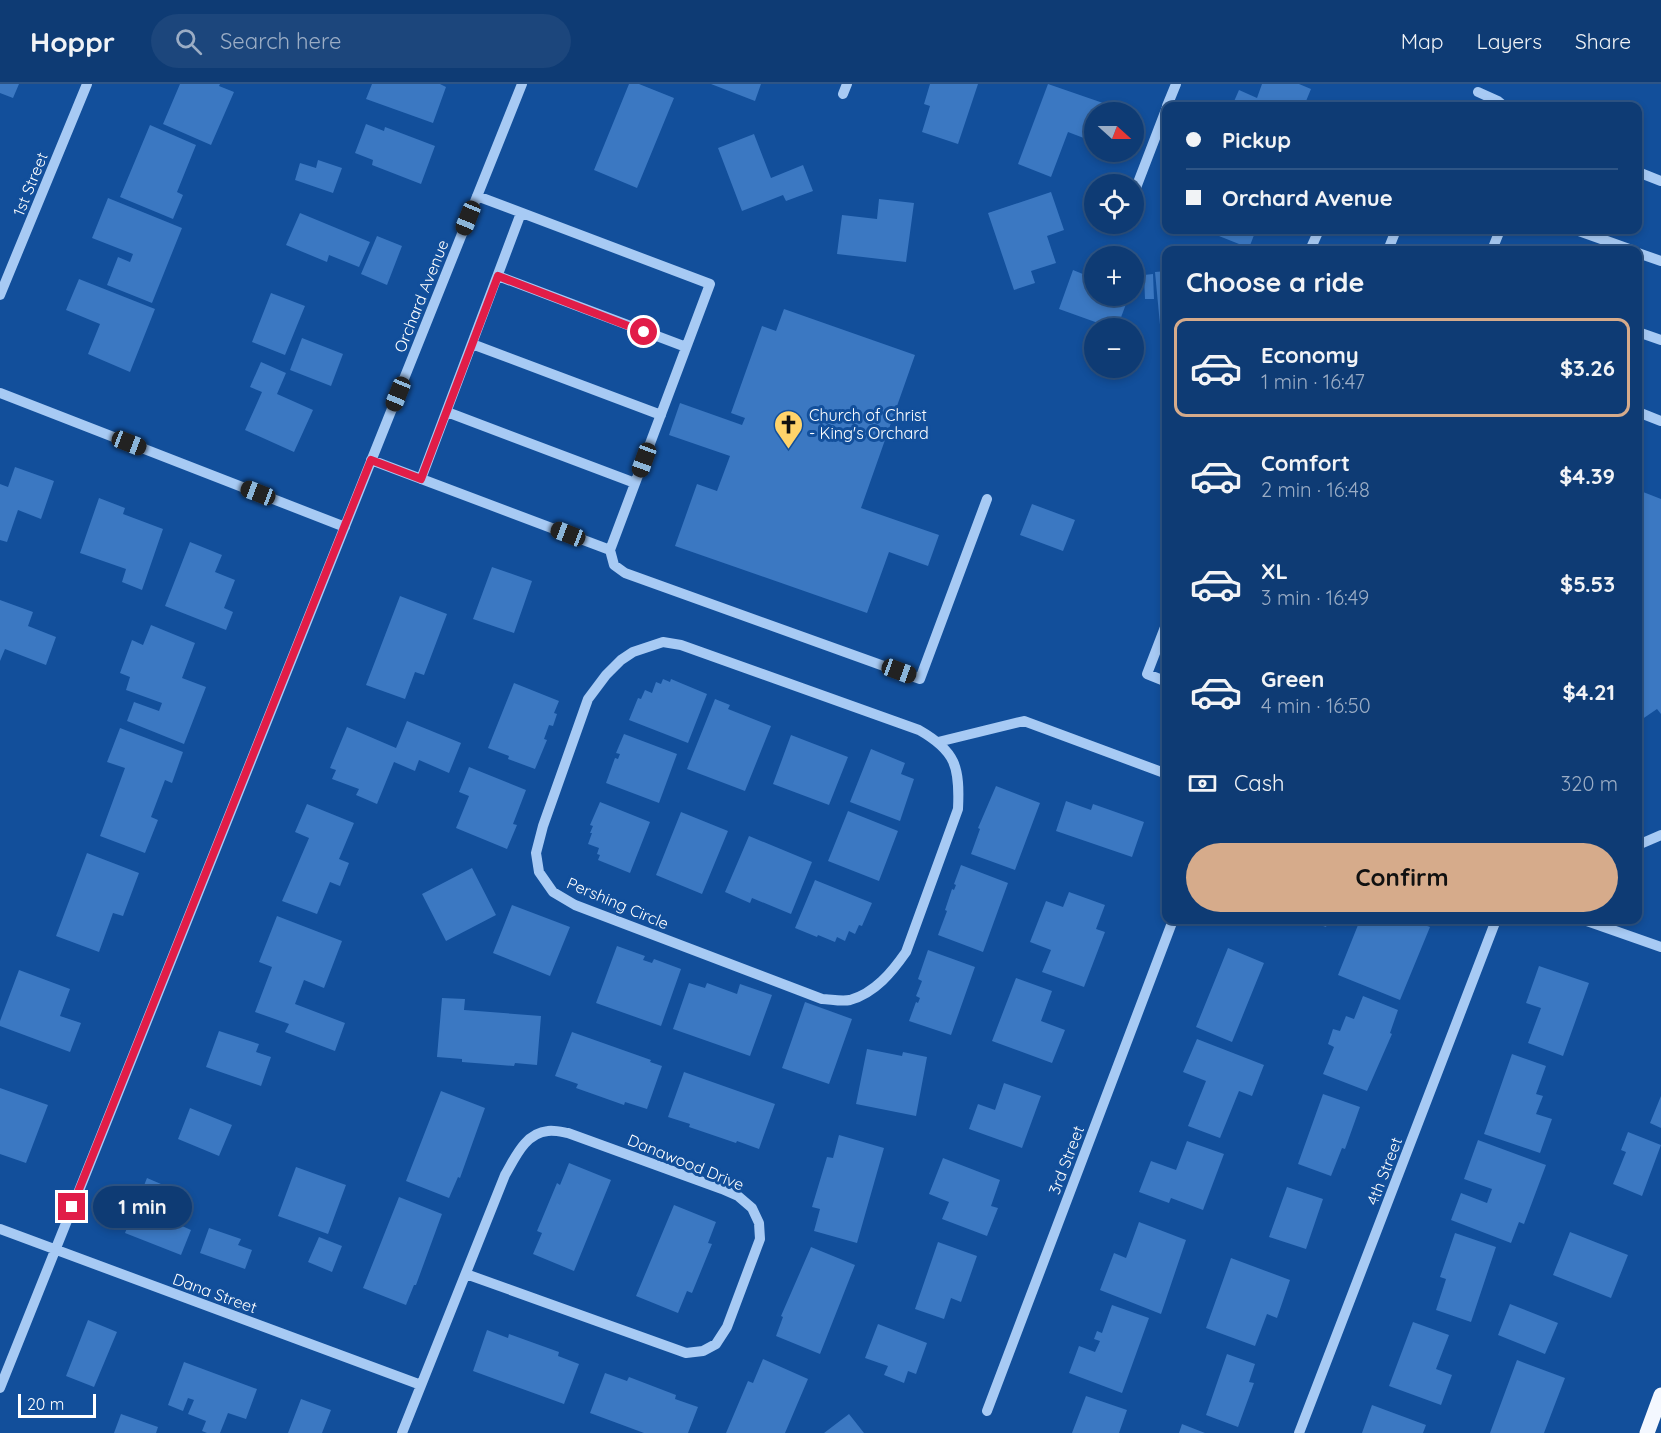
<!DOCTYPE html>
<meta charset="utf-8">
<style>
:root{--surface:#0e3b74;--page:#1c467c;--text:#f1f3f6;--muted:#9badc5;--line:#2e5586;--accent:#d6ab8b}
body{margin:0;font-family:Quicksand,sans-serif;background:var(--page);color:var(--text);height:100vh;display:flex;flex-direction:column;font-size:22px;white-space:nowrap}
*{box-sizing:border-box;margin:0}
p{font-size:20px;color:var(--muted)}
.icon{flex:none;width:33px;height:33px;fill:none;stroke:currentColor;stroke-width:2;stroke-linecap:round;stroke-linejoin:round}
.map{position:relative;flex:1;overflow:hidden}
.side{position:absolute;left:1162px;top:162px;width:480px;height:678px;display:flex;flex-direction:column;background:var(--surface);border-radius:12px;box-shadow:0 3px 9px #0003,0 0 0 2px var(--line)}
.side>*{flex:none}
.banner{position:absolute;left:1162px;top:18px;width:480px;height:132px;border-radius:12px;box-shadow:0 3px 9px #0003,0 0 0 2px var(--line);display:grid;align-content:center;height:132px;padding:0 24px;background:var(--surface)}
.needle{width:39px;rotate:111deg}
.fabs{position:absolute;left:1084px;top:18px;display:grid;gap:12px}
.fabs a{display:grid;place-items:center;width:60px;height:60px;border-radius:50%;background:var(--surface);box-shadow:0 3px 9px #0003,0 0 0 2px var(--line);font-size:30px}
.scale{position:absolute;left:18px;bottom:15px;width:78px;box-sizing:border-box;padding-left:6px;border:3px solid #fff;border-top:0;font-size:16px;line-height:21px;white-space:nowrap;color:#fff;-webkit-text-stroke:4px #124f9b;paint-order:stroke}
.end{position:absolute;width:27px;height:27px;margin:-14px;border:8px solid #e11d48;background:#fff;box-shadow:0 0 0 3px #fff}
.from{border-radius:50%}
.bubble{position:absolute;height:42px;border-radius:21px;background:var(--surface);box-shadow:0 3px 9px #0003,0 0 0 2px var(--line);font-size:20px;font-weight:800;line-height:42px;text-align:center}
.car{position:absolute;width:18px;height:36px;margin:-18px -9px;border-radius:8px;box-shadow:0 0 4px 2px #0007;background:linear-gradient(#222 24%,#8ab4d8 0 40%,#222 0 76%,#8ab4d8 0 86%,#222 0)}
.banner b{display:flex;align-items:center;gap:21px;height:57px;font-size:22px}
.banner b+b{border-top:2px solid var(--line)}
.banner i{width:15px;height:15px;background:var(--text)}
ul{padding:0;list-style:none}
li{display:flex;align-items:center;gap:18px;height:99px;margin:0 12px 9px;padding:0 12px;border:3px solid transparent;border-radius:12px}
li div{flex:1}
li b{display:block;font-size:22px}
li em{font-style:normal;font-weight:800}
li.selected{border-color:var(--accent)}
li>.icon{width:54px;height:54px;stroke-width:1.5}
h2{padding:0 24px;font-size:27px;line-height:72px}
.pay{display:flex;align-items:center;gap:15px;height:66px;padding:0 24px;font-size:22px}
.pay p{margin-inline-start:auto}
.button{display:flex;gap:12px;margin-top:auto;padding:12px 24px}
.button a{flex:1;height:69px;border-radius:36px;background:var(--accent);color:#111;font-size:24px;font-weight:800;line-height:69px;text-align:center}
header{display:flex;align-items:center;gap:36px;box-sizing:border-box;height:84px;padding:0 30px;background:var(--surface);border-bottom:2px solid var(--line)}
header strong{font-size:28px}
nav{display:flex;gap:33px;margin-inline-start:auto;font-size:21px}
.search{width:420px;height:54px;background:var(--page);display:flex;align-items:center;gap:15px;box-sizing:border-box;padding:0 21px;border-radius:33px;color:var(--muted);font-size:22px}
.map>svg:first-child{display:block}
</style>
<header>
<strong>Hoppr</strong>
<div class="search"><svg class="icon" aria-label="search" viewBox="0 0 24 24"><circle cx="10" cy="10" r="6"/><path d="M15 15l6 6"/></svg>Search here</div>
<nav><a>Map</a><a>Layers</a><a>Share</a></nav>
</header>
<div class="map">
<svg width="1661" height="1349" viewBox="0 0 1661 1349">
<rect width="100%" height="100%" fill="#124f9b"/>
<path fill="#3b78c2" d="M 0,0 L 19,0 L 13,14 L 0,9 Z
M 180,0 L 220,0 L 219,2 L 234,8 L 211,61 L 163,40 Z
M 372,0 L 440,0 L 446,3 L 433,39 L 366,15 Z
M 629,0 L 639,0 L 674,14 L 637,104 L 594,86 Z
M 711,0 L 761,0 L 755,17 Z
M 930,0 L 978,0 L 958,60 L 922,48 L 930,22 L 924,20 Z
M 1048,0 L 1103,19 L 1099,28 L 1095,28 L 1095,40 L 1089,56 L 1068,48 L 1051,93 L 1018,80 Z
M 1262,0 L 1299,0 L 1311,5 L 1304,22 L 1232,22 L 1239,6 L 1257,14 Z
M 366,40 L 384,47 L 385,43 L 435,62 L 421,100 L 372,81 L 373,76 L 355,69 Z
M 150,41 L 196,61 L 177,108 L 183,111 L 173,135 L 120,113 Z
M 754,50 L 771,94 L 803,81 L 813,107 L 786,117 L 783,111 L 742,127 L 718,64 Z
M 318,76 L 342,84 L 333,109 L 295,96 L 300,79 L 316,84 Z
M 1051,108 L 1064,146 L 1047,152 L 1056,179 L 1031,187 L 1035,199 L 1014,206 L 988,129 Z
M 108,114 L 182,144 L 152,219 L 107,201 L 118,173 L 130,178 L 133,170 L 92,154 Z
M 879,115 L 914,119 L 906,178 L 837,170 L 842,131 L 877,135 Z
M 300,129 L 370,158 L 359,183 L 329,171 L 327,178 L 286,161 Z
M 1209,146 L 1256,146 L 1249,164 L 1209,148 Z
M 377,152 L 402,162 L 387,201 L 361,190 Z
M 1073,186 L 1095,195 L 1095,212 L 1129,212 L 1117,244 L 1112,244 L 1059,225 Z
M 1167,187 L 1167,261 L 1162,262 L 1155,188 Z
M 1153,190 L 1154,215 L 1145,215 L 1144,191 Z
M 79,195 L 155,225 L 130,288 L 88,270 L 100,240 L 66,226 Z
M 271,209 L 305,222 L 285,271 L 252,258 Z
M 784,225 L 915,271 L 861,424 L 939,451 L 928,482 L 889,468 L 867,529 L 675,462 L 697,400 L 717,407 L 730,372 L 669,351 L 680,319 L 742,341 L 745,334 L 731,329 L 762,242 L 776,247 Z
M 302,254 L 343,270 L 331,302 L 290,286 Z
M 261,278 L 286,289 L 277,310 L 313,326 L 294,368 L 245,346 L 262,308 L 250,303 Z
M 15,383 L 54,397 L 41,435 L 18,426 L 7,458 L 0,456 L 0,400 L 8,403 Z
M 1638,406 L 1661,415 L 1661,630 L 1657,625 L 1638,638 Z
M 99,414 L 125,424 L 123,430 L 163,445 L 142,506 L 122,498 L 126,485 L 80,469 Z
M 1032,420 L 1075,436 L 1063,467 L 1020,451 Z
M 190,458 L 222,471 L 215,488 L 235,496 L 224,524 L 233,528 L 226,546 L 165,522 Z
M 492,483 L 532,497 L 514,549 L 473,535 Z
M 400,512 L 447,530 L 424,591 L 415,588 L 405,615 L 366,601 Z
M 0,516 L 33,528 L 28,542 L 56,553 L 46,581 L 5,565 L 0,577 Z
M 151,541 L 195,559 L 182,594 L 206,603 L 184,660 L 127,637 L 134,618 L 159,627 L 162,619 L 126,606 L 130,593 L 120,589 L 132,556 L 143,561 Z
M 663,595 L 670,598 L 671,595 L 707,610 L 688,659 L 629,636 L 638,614 L 641,615 L 645,606 L 652,609 L 656,598 L 661,600 Z
M 514,599 L 559,617 L 554,629 L 557,630 L 553,642 L 549,641 L 544,655 L 547,656 L 535,685 L 508,675 L 509,672 L 488,664 Z
M 715,615 L 730,621 L 728,625 L 771,642 L 745,707 L 687,685 Z
M 407,637 L 461,659 L 449,689 L 419,676 L 415,687 L 394,678 L 377,720 L 356,711 L 359,705 L 332,695 L 336,686 L 330,684 L 347,643 L 396,664 Z
M 120,644 L 183,668 L 172,699 L 165,696 L 151,733 L 158,736 L 145,769 L 100,752 L 125,684 L 107,678 Z
M 624,650 L 677,670 L 659,719 L 606,699 L 615,674 L 618,675 L 620,670 L 616,669 Z
M 791,651 L 848,673 L 829,721 L 773,700 Z
M 871,665 L 905,679 L 901,690 L 914,695 L 900,737 L 850,718 Z
M 469,683 L 526,706 L 513,740 L 517,741 L 507,765 L 456,744 L 469,712 L 459,708 Z
M 996,702 L 1040,719 L 1015,786 L 971,770 L 980,745 L 978,744 Z
M 1066,717 L 1091,726 L 1093,720 L 1144,738 L 1132,773 L 1056,747 Z
M 600,718 L 650,738 L 630,789 L 598,776 L 600,771 L 597,770 L 599,764 L 588,760 L 592,749 L 590,749 L 593,742 L 590,741 Z
M 307,720 L 354,739 L 339,775 L 349,779 L 340,802 L 330,798 L 317,830 L 282,817 L 309,754 L 295,748 Z
M 848,727 L 898,747 L 879,797 L 828,777 Z
M 681,728 L 728,747 L 702,810 L 656,791 Z
M 749,752 L 812,778 L 791,830 L 752,814 L 750,819 L 725,808 Z
M 87,769 L 139,789 L 123,832 L 113,829 L 99,868 L 56,852 Z
M 961,781 L 1008,799 L 983,868 L 938,851 L 947,827 L 945,826 L 952,805 L 954,806 L 956,801 L 954,800 Z
M 472,784 L 496,831 L 446,857 L 422,810 Z
M 815,796 L 872,819 L 862,842 L 859,841 L 855,850 L 849,847 L 845,857 L 837,853 L 835,858 L 818,851 L 817,853 L 795,844 Z
M 1069,808 L 1105,821 L 1096,845 L 1105,848 L 1084,903 L 1042,888 L 1051,866 L 1030,858 L 1046,817 L 1063,823 Z
M 512,821 L 570,843 L 550,892 L 493,869 Z
M 277,832 L 342,857 L 324,904 L 304,896 L 295,920 L 345,939 L 335,967 L 285,948 L 289,940 L 255,928 L 272,883 L 259,878 Z
M 1306,836 L 1329,836 L 1326,843 Z
M 1360,836 L 1392,836 L 1400,839 L 1401,836 L 1411,836 L 1430,843 L 1400,916 L 1338,891 Z
M 617,862 L 645,872 L 643,876 L 652,879 L 654,875 L 681,885 L 661,942 L 596,919 Z
M 1228,864 L 1264,879 L 1232,958 L 1196,943 Z
M 928,866 L 975,883 L 951,951 L 909,937 L 916,918 L 918,919 L 920,914 L 916,912 L 922,897 L 918,895 Z
M 1539,882 L 1589,899 L 1563,972 L 1528,959 L 1541,924 L 1526,919 Z
M 19,886 L 70,905 L 60,932 L 81,939 L 70,968 L 0,942 L 0,937 Z
M 1016,894 L 1052,907 L 1041,937 L 1065,946 L 1052,979 L 992,957 Z
M 689,899 L 705,904 L 707,899 L 737,910 L 740,900 L 772,911 L 750,972 L 673,945 Z
M 1363,912 L 1398,926 L 1390,949 L 1392,950 L 1367,1007 L 1323,990 L 1334,963 L 1328,960 L 1333,945 L 1340,947 L 1346,932 L 1354,935 Z
M 442,914 L 465,915 L 464,926 L 541,932 L 537,981 L 515,979 L 514,982 L 462,978 L 462,975 L 437,973 Z
M 805,918 L 852,935 L 829,1000 L 782,984 Z
M 219,947 L 259,960 L 256,968 L 271,973 L 261,1002 L 206,983 Z
M 572,948 L 651,976 L 650,978 L 662,982 L 647,1025 L 625,1018 L 624,1021 L 576,1004 L 578,1000 L 555,992 Z
M 1197,955 L 1264,981 L 1252,1012 L 1239,1007 L 1220,1054 L 1188,1042 L 1206,997 L 1183,988 Z
M 867,965 L 902,972 L 903,968 L 927,973 L 916,1032 L 856,1020 Z
M 1512,970 L 1546,982 L 1536,1010 L 1543,1012 L 1536,1030 L 1552,1035 L 1540,1069 L 1484,1050 Z
M 684,988 L 775,1020 L 759,1065 L 737,1057 L 736,1059 L 689,1043 L 690,1040 L 668,1033 Z
M 1004,999 L 1041,1012 L 1022,1064 L 969,1045 L 978,1020 L 995,1026 Z
M 0,1004 L 48,1021 L 26,1079 L 0,1070 Z
M 441,1007 L 485,1024 L 460,1094 L 458,1093 L 449,1114 L 406,1097 Z
M 1323,1010 L 1360,1023 L 1345,1065 L 1342,1064 L 1331,1092 L 1298,1080 Z
M 1661,1012 L 1661,1044 L 1650,1039 Z
M 190,1024 L 232,1041 L 219,1072 L 178,1055 Z
M 1628,1048 L 1661,1061 L 1642,1112 L 1613,1100 L 1626,1068 L 1621,1066 Z
M 839,1051 L 884,1064 L 857,1159 L 814,1147 L 820,1125 L 812,1123 L 827,1073 L 833,1074 Z
M 1478,1056 L 1546,1081 L 1524,1140 L 1519,1138 L 1511,1159 L 1451,1136 L 1461,1109 L 1487,1119 L 1492,1105 L 1464,1095 Z
M 1187,1057 L 1224,1070 L 1203,1126 L 1171,1114 L 1169,1119 L 1139,1108 L 1151,1077 L 1176,1086 Z
M 943,1074 L 1000,1096 L 991,1122 L 998,1124 L 987,1152 L 942,1135 L 949,1118 L 929,1110 Z
M 569,1079 L 611,1096 L 574,1187 L 533,1170 L 542,1149 L 537,1147 L 557,1099 L 560,1101 Z
M 296,1083 L 346,1101 L 328,1150 L 278,1132 Z
M 147,1094 L 175,1106 L 167,1125 L 174,1128 L 171,1137 L 191,1146 L 181,1171 L 125,1149 Z
M 1287,1103 L 1323,1115 L 1306,1165 L 1269,1153 Z
M 399,1113 L 442,1130 L 416,1201 L 414,1201 L 406,1221 L 363,1204 Z
M 674,1121 L 716,1138 L 708,1159 L 712,1160 L 692,1209 L 687,1207 L 678,1229 L 636,1212 Z
M 1139,1138 L 1186,1156 L 1161,1230 L 1100,1206 L 1114,1169 L 1126,1174 Z
M 209,1144 L 241,1155 L 238,1161 L 252,1166 L 245,1185 L 200,1169 Z
M 1570,1148 L 1628,1171 L 1611,1214 L 1553,1191 Z
M 1455,1149 L 1496,1163 L 1471,1238 L 1436,1226 L 1446,1195 L 1440,1193 Z
M 319,1153 L 342,1162 L 332,1188 L 308,1178 Z
M 938,1158 L 977,1172 L 961,1218 L 951,1214 L 944,1235 L 915,1225 Z
M 811,1163 L 855,1181 L 820,1270 L 776,1252 L 783,1233 L 781,1232 Z
M 1231,1174 L 1290,1196 L 1277,1234 L 1267,1230 L 1255,1262 L 1206,1244 Z
M 1510,1220 L 1558,1239 L 1545,1270 L 1498,1251 Z
M 1112,1221 L 1149,1234 L 1122,1309 L 1069,1289 L 1079,1262 L 1095,1268 L 1100,1257 L 1094,1255 L 1097,1247 L 1102,1249 Z
M 88,1236 L 117,1248 L 94,1303 L 66,1292 Z
M 1413,1238 L 1449,1251 L 1436,1285 L 1452,1291 L 1441,1321 L 1389,1302 Z
M 878,1240 L 927,1259 L 916,1290 L 908,1287 L 904,1299 L 884,1291 L 888,1282 L 865,1274 Z
M 487,1246 L 508,1254 L 509,1250 L 559,1268 L 558,1272 L 579,1280 L 564,1320 L 473,1287 Z
M 1227,1270 L 1255,1280 L 1249,1298 L 1254,1299 L 1238,1343 L 1206,1331 Z
M 763,1275 L 808,1295 L 785,1349 L 726,1349 L 748,1297 L 753,1299 Z
M 1517,1276 L 1565,1294 L 1544,1349 L 1490,1349 Z
M 184,1278 L 257,1305 L 246,1335 L 228,1329 L 220,1349 L 207,1349 L 202,1347 L 206,1337 L 188,1330 L 194,1316 L 188,1314 L 183,1327 L 168,1321 Z
M 605,1289 L 627,1297 L 629,1293 L 676,1311 L 675,1315 L 698,1323 L 688,1349 L 644,1349 L 590,1329 Z
M 1086,1312 L 1127,1326 L 1119,1349 L 1072,1349 Z
M 301,1315 L 331,1326 L 322,1349 L 288,1349 Z
M 1372,1321 L 1426,1341 L 1423,1349 L 1362,1349 Z
M 121,1330 L 158,1343 L 156,1349 L 114,1349 Z
M 849,1330 L 864,1349 L 824,1349 Z
M 1182,1340 L 1205,1349 L 1179,1349 Z"/>
<g fill="none" stroke-linecap="round" stroke-linejoin="round">
<path stroke="#a7caf4" stroke-width="10" d="M 1478,8 L 1498,17 L 1504,22
M 843,10 L 847,0
M 1167,22 L 1176,0
M 1638,88 L 1661,97
M 1134,109 L 1167,23
M 1576,146 L 1632,166
M 1310,166 L 1319,146
M 1388,166 L 1396,146
M 1492,166 L 1500,146
M 1638,169 L 1661,177
M 498,192 L 686,263
M 0,211 L 87,0
M 1638,248 L 1661,256
M 472,260 L 661,331
M 0,309 L 345,443
M 447,328 L 635,399
M 1638,328 L 1661,337
M 371,376 L 610,466 L 710,200 L 477,112
M 421,395 L 521,129
M 610,466 L 614,481 L 625,489 L 920,595 L 987,415
M 1167,538 L 1147,590 L 1167,598
M 663,558 L 681,561 L 919,646 C 956,667 960,683 958,725 L 906,868 C 892,888 875,909 850,916 C 841,918 830,915 822,915 L 575,821 L 553,808 L 539,788 L 536,769 L 543,742 L 588,615 L 606,591 L 621,576 L 633,568 Z
M 938,658 L 1024,637 L 1167,690
M 1638,761 L 1661,751
M 1584,836 L 1661,863
M 0,1145 L 421,1301
M 0,1304 L 522,0
M 987,1327 L 1173,836
M 402,1349 L 505,1091 C 515,1074 525,1049 548,1047 C 554,1046 562,1048 568,1049 L 722,1105 L 738,1112 L 752,1124 L 759,1139 L 760,1155 L 727,1243 L 716,1260 L 703,1267 L 686,1269 L 466,1190
M 1299,1349 L 1496,836"/>
<path stroke="#f4f8ff" stroke-width="15" d="M 1647,1349 L 1661,1311"/>
</g>
<g fill="none" stroke-linecap="round" stroke-linejoin="round">
<path stroke="#e11d48" stroke-width="8" d="M 72,1123 L 371,376 L 421,395 L 498,192 L 644,248"/>
</g>
<defs>
<symbol id="church-pin" viewBox="-11 -11 22 30"><path d="M0 17L-7.5 6A9.5 9.5 0 1 1 7.5 6Z" fill="#ffd36a" stroke="#124f9b"/><path d="M-1.2-6h2.4v3.5h3.3v2.4h-3.3V6h-2.4V-.1h-3.3v-2.4h3.3Z" fill="#111"/></symbol>
</defs>
<g fill-rule="evenodd">
<use href="#church-pin" x="772" y="324" width="33" height="45"/>
</g>
<g text-anchor="middle" dominant-baseline="central" stroke-width="6" stroke-linejoin="round" paint-order="stroke">
<g font-size="16" fill="#fff" stroke="#124f9b">
<text transform="translate(30 100) rotate(-68)">1st Street</text>
<text transform="translate(421 212) rotate(-68)">Orchard Avenue</text>
<text transform="translate(618 819) rotate(23)">Pershing Circle</text>
<text transform="translate(1066 1076) rotate(-69)">3rd Street</text>
<text transform="translate(686 1078) rotate(22)">Danawood Drive</text>
<text transform="translate(1384 1087) rotate(-69)">4th Street</text>
<text transform="translate(215 1209) rotate(20)">Dana Street</text>
</g>
<g font-size="16" fill="#fff" stroke="#124f9b" text-anchor="start">
<text x="809" y="331">Church of Christ<tspan x="809" dy="18">- King's Orchard</tspan></text>
</g>
</g>
</svg>
<div class="fabs">
<a><svg class="needle" viewBox="-14 -14 28 28"><path d="M0-13l5 13h-10z" fill="#e53935"/><path d="M0 13l5-13h-10z" fill="#9badc5"/></svg></a>
<a><svg class="icon" aria-label="locate" viewBox="0 0 24 24"><circle cx="12" cy="12" r="6"/><path d="M12 2v4M12 18v4M2 12h4M18 12h4"/></svg></a>
<a>+</a>
<a>−</a>
</div>
<div class="scale">20 m</div>
<i class="end from" style="left:644px;top:248px"></i>
<i class="end" style="left:72px;top:1123px"></i>
<div class="bubble" style="left:93px;top:1102px;width:99px">1 min</div>
<i class="car" style="left:468px;top:134px;rotate:202deg"></i>
<i class="car" style="left:398px;top:310px;rotate:202deg"></i>
<i class="car" style="left:129px;top:359px;rotate:111deg"></i>
<i class="car" style="left:644px;top:376px;rotate:200deg"></i>
<i class="car" style="left:258px;top:409px;rotate:291deg"></i>
<i class="car" style="left:568px;top:450px;rotate:291deg"></i>
<i class="car" style="left:899px;top:587px;rotate:110deg"></i>
<div class="banner">
<b><i class="from"></i>Pickup</b>
<b><i></i>Orchard Avenue</b>
</div>
<section class="side">
<h2>Choose a ride</h2>
<ul>
<li class="selected"><svg class="icon" aria-label="car" viewBox="0 0 24 24"><path d="M5 17H2v-5l4-1 3-4h7l3 4 3 1v5h-3M9 17h6M6 11h13"/><circle cx="7" cy="17" r="2"/><circle cx="17" cy="17" r="2"/></svg><div><b>Economy</b><p>1 min · 16:47</p></div><em>$3.26</em></li>
<li><svg class="icon" aria-label="car" viewBox="0 0 24 24"><path d="M5 17H2v-5l4-1 3-4h7l3 4 3 1v5h-3M9 17h6M6 11h13"/><circle cx="7" cy="17" r="2"/><circle cx="17" cy="17" r="2"/></svg><div><b>Comfort</b><p>2 min · 16:48</p></div><em>$4.39</em></li>
<li><svg class="icon" aria-label="car" viewBox="0 0 24 24"><path d="M5 17H2v-5l4-1 3-4h7l3 4 3 1v5h-3M9 17h6M6 11h13"/><circle cx="7" cy="17" r="2"/><circle cx="17" cy="17" r="2"/></svg><div><b>XL</b><p>3 min · 16:49</p></div><em>$5.53</em></li>
<li><svg class="icon" aria-label="car" viewBox="0 0 24 24"><path d="M5 17H2v-5l4-1 3-4h7l3 4 3 1v5h-3M9 17h6M6 11h13"/><circle cx="7" cy="17" r="2"/><circle cx="17" cy="17" r="2"/></svg><div><b>Green</b><p>4 min · 16:50</p></div><em>$4.21</em></li>
</ul>
<div class="pay"><svg class="icon" aria-label="cash" viewBox="0 0 24 24"><path d="M3 7h18v10H3z"/><circle cx="12" cy="12" r="2"/></svg>Cash<p>320 m</p></div>
<div class="button"><a>Confirm</a></div>
</section>
</div>
